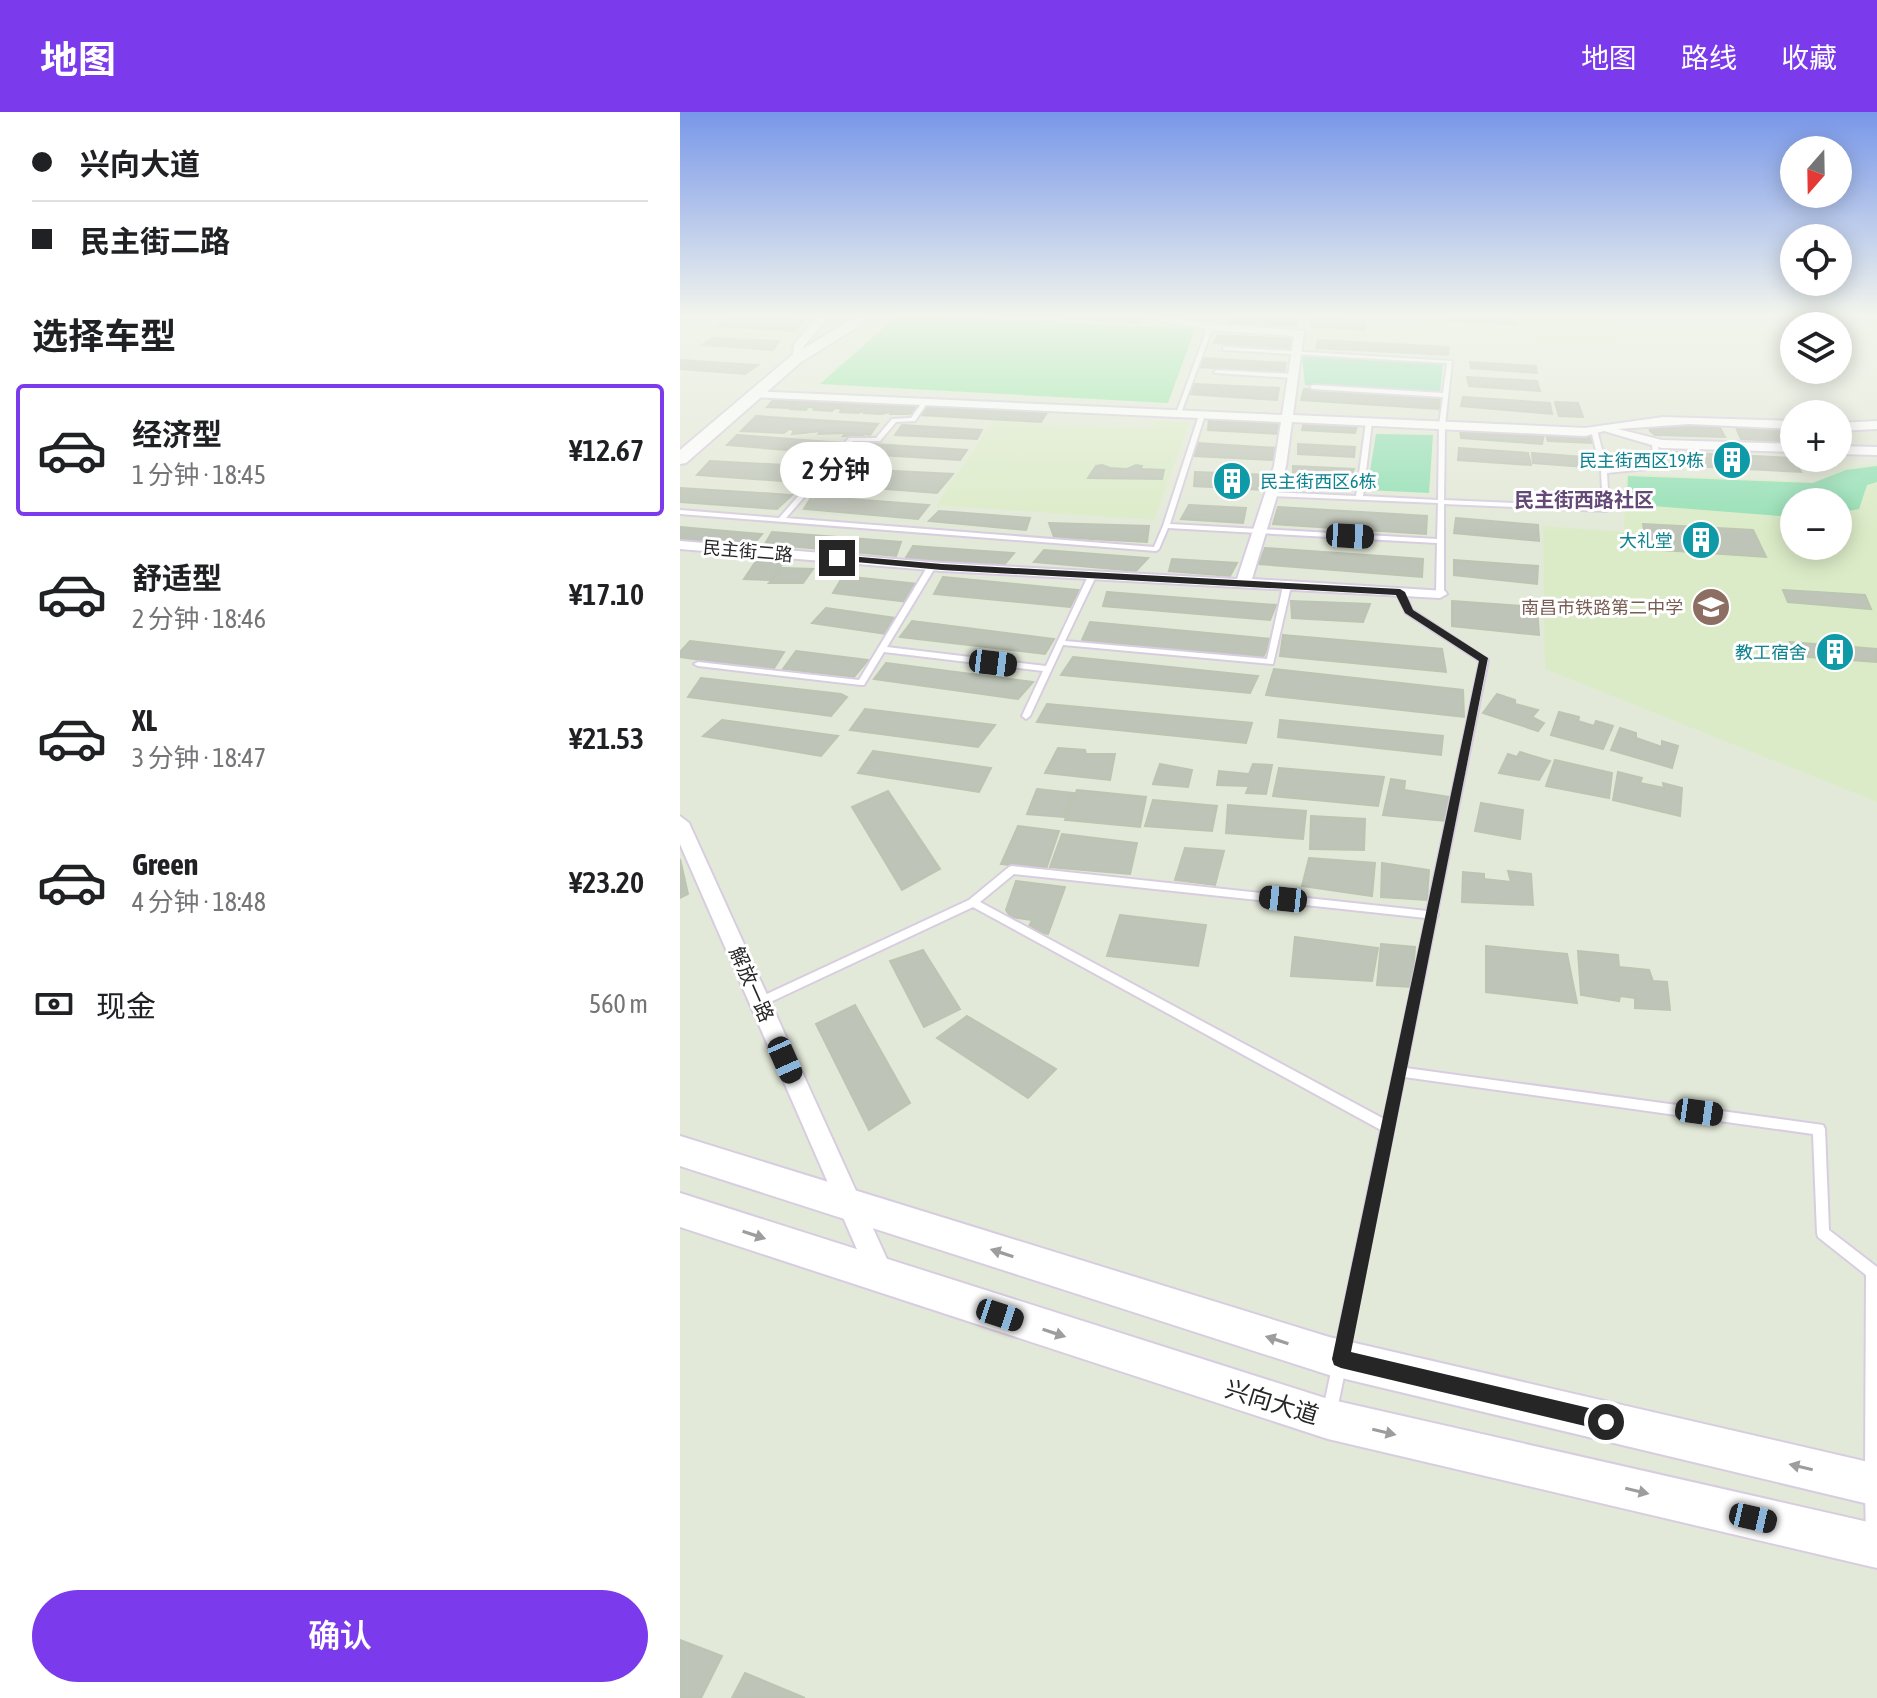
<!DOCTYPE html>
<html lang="zh">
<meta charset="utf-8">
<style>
:root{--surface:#fff;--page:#f2f2f2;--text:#202124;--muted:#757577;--line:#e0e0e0;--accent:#7c3aed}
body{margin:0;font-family:"Asap Condensed","Noto Sans SC",sans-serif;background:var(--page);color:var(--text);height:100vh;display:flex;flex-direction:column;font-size:30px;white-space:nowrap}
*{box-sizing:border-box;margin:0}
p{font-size:26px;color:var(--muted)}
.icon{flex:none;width:44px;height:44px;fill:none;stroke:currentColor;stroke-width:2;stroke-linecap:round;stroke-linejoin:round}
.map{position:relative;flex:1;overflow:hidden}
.panel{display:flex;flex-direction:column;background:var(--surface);width:680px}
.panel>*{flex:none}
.top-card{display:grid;align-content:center;height:176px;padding:0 32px;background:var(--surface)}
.needle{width:52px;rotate:200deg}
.fabs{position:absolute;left:1100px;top:24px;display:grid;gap:16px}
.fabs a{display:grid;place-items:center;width:72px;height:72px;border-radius:50%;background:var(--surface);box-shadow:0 4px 20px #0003;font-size:40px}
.end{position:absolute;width:36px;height:36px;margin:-18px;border:10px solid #262626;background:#fff;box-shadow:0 0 0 4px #fff}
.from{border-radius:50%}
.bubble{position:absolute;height:56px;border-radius:28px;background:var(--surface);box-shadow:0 4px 20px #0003;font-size:26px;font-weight:600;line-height:56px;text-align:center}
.car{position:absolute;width:24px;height:48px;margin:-24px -12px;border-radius:10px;box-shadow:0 0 6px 2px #0007;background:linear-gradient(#222 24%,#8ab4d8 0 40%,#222 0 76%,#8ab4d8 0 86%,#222 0)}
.top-card b{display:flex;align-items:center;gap:28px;height:76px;font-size:30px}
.top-card b+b{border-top:2px solid var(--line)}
.top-card i{width:20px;height:20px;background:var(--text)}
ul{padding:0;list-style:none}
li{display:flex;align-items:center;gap:24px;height:132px;margin:0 16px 12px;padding:0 16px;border:4px solid transparent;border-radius:8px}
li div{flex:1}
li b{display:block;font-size:30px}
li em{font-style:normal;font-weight:600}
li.on{border-color:var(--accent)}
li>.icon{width:72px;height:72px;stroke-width:1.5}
h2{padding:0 32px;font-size:36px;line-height:96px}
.pay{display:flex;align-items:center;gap:20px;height:88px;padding:0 32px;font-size:30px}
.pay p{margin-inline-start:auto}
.primary-button{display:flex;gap:16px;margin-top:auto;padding:16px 32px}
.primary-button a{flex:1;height:92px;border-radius:48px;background:var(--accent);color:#fff;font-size:32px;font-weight:600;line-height:92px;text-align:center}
header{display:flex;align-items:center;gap:48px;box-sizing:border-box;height:112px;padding:0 40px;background:var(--accent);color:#fff}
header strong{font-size:38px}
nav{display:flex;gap:44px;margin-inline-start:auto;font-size:28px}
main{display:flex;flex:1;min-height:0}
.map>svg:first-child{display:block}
</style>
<header>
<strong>地图</strong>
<nav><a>地图</a><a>路线</a><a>收藏</a></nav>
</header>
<main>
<section class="panel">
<div class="top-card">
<b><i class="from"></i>兴向大道</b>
<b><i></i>民主街二路</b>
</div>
<h2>选择车型</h2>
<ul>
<li class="on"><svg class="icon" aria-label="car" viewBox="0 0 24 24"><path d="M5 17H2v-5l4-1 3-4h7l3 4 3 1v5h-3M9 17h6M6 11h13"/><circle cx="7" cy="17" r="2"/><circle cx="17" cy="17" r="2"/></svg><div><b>经济型</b><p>1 分钟 · 18:45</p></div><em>¥12.67</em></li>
<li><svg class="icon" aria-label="car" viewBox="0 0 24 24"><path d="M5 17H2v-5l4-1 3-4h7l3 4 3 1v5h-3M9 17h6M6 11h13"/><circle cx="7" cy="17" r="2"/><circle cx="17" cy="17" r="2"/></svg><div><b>舒适型</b><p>2 分钟 · 18:46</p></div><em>¥17.10</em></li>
<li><svg class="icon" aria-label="car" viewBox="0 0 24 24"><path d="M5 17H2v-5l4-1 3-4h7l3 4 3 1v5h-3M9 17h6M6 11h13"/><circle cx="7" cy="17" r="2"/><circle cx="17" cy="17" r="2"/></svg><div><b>XL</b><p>3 分钟 · 18:47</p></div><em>¥21.53</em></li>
<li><svg class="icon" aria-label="car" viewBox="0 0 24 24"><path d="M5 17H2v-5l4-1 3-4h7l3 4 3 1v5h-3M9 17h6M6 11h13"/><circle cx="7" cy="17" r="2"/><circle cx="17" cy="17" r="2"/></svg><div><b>Green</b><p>4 分钟 · 18:48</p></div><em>¥23.20</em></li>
</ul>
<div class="pay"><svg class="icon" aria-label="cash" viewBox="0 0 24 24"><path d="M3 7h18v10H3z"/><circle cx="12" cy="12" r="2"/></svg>现金<p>560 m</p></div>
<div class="primary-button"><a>确认</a></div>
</section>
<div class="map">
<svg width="1197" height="1586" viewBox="0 0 1197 1586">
<rect width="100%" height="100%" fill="#e3e9d8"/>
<path fill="#dbebc7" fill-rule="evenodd" d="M 632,201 L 927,201 L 935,235 L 850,231 L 845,216 Z
M 475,309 L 509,311 L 474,408 L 256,393 L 313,310 L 474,317 Z
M 1197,352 L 1197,690 L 865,557 L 863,414 L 944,420 L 946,362 L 1133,370 L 1165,355 ZM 1114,390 L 1158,390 L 1158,434 L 1114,434 Z"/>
<path fill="#94e0b5" d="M 622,244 L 763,252 L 760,280 L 625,273 Z
M 696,322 L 753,323 L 749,381 L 687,378 Z
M 1197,354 L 1197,370 L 1187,373 L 1179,397 L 1158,401 L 1158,390 L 1114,390 L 1114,405 L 947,392 L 948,364 L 1133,371 L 1166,358 Z"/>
<path fill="#90e7a1" d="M 218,203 L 515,217 L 488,291 L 140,272 Z"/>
<path fill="#bfc4b8" stroke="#bcc4b2" stroke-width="2" d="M 274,201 L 465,201 L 459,210 Z
M 552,202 L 617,205 L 618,214 L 549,210 Z
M 767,203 L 835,207 L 837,213 L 768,209 Z
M 50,205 L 124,209 L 114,219 L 37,214 Z
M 633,206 L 685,210 L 685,218 L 630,214 Z
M 537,223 L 612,227 L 611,236 L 534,231 Z
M 32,226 L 99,229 L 93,238 L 22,233 Z
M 638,228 L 769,235 L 768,243 L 636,236 Z
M 522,246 L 606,251 L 604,260 L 517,255 Z
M 0,248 L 78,253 L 65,262 L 0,257 Z
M 790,250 L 856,254 L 857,261 L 791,256 Z
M 787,265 L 857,269 L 860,279 L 789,274 Z
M 515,272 L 599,276 L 597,288 L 509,282 Z
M 624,277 L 760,285 L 759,297 L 621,288 Z
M 783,285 L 870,291 L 872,302 L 781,294 Z
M 95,286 L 115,287 L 108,296 L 87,295 Z
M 117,286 L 241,291 L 236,301 L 226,302 L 210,302 L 212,299 L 202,302 L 184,301 L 186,298 L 178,301 L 160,300 L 162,297 L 155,296 L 152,299 L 134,298 L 136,296 L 128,295 L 126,298 L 110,297 Z
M 875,290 L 898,291 L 903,305 L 879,304 Z
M 257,291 L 264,292 L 262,295 L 283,293 L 301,297 L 304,294 L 327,299 L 329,295 L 350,299 L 352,296 L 368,299 L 361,310 L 241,303 L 249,294 Z
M 76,304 L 198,312 L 190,323 L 184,322 L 182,325 L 163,324 L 166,321 L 139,322 L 142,319 L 112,322 L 114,318 L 109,317 L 104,321 L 61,319 Z
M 529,307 L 599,310 L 599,322 L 528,318 Z
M 624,310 L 677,313 L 675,321 L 622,318 Z
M 968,310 L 1039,314 L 1045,325 L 975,323 L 970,319 Z
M 222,313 L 302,318 L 297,327 L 215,323 Z
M 1055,313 L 1114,316 L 1114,330 L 1061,327 Z
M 780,316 L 864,322 L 862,332 L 781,326 Z
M 866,322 L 913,324 L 914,331 L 868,329 Z
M 57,323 L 165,331 L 155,342 L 47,333 Z
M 177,331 L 287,338 L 280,348 L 169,341 Z
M 517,331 L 597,336 L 593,348 L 515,344 Z
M 618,332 L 675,335 L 674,345 L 618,342 Z
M 779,336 L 848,341 L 851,353 L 778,348 Z
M 988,340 L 1113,346 L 1121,360 L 991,353 Z
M 852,341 L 917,346 L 918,356 L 853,351 Z
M 30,349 L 142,355 L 130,371 L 17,363 Z
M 422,353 L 430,356 L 447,357 L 456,353 L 462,354 L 461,357 L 484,358 L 482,367 L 408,366 L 416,354 Z
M 613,354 L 674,357 L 669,369 L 613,365 Z
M 154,356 L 273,362 L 257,381 L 142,372 Z
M 515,360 L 591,363 L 585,378 L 514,374 Z
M 0,376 L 112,383 L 97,397 L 0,390 Z
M 132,384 L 249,393 L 238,407 L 124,397 Z
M 509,393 L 566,396 L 563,411 L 501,407 Z
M 598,395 L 747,404 L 746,422 L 593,412 Z
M 259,399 L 350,406 L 346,418 L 249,409 Z
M 776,406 L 858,413 L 859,429 L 774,421 Z
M 369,411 L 469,414 L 467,430 L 374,425 Z
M 963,412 L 1073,418 L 1086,445 L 967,437 Z
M 0,415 L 82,422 L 72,434 L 0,428 Z
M 92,420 L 221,430 L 216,444 L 85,432 Z
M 233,434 L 334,441 L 323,454 L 225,447 Z
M 585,436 L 743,447 L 742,465 L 579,452 Z
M 364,438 L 468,446 L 456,459 L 354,450 Z
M 492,447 L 557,451 L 550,464 L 489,459 Z
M 774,448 L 858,454 L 857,472 L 774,463 Z
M 76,449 L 103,451 L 91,468 L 64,467 Z
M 102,456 L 133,457 L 123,471 L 89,471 Z
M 163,464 L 239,472 L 228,490 L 153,481 Z
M 263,465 L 399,478 L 390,495 L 254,482 Z
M 1103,478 L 1185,483 L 1191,497 L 1108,490 Z
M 427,480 L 596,493 L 590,508 L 423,494 Z
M 611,489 L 690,492 L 683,510 L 612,506 Z
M 772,489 L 857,495 L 859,523 L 772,514 Z
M 146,496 L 216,506 L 206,522 L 132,511 Z
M 232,509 L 374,527 L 365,542 L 220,525 Z
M 410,510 L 592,527 L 582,547 L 402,528 Z
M 603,523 L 762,537 L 766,560 L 600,544 Z
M 10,529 L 104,540 L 93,558 L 0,545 L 0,540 Z
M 1110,530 L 1197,537 L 1197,550 L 1115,544 Z
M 116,539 L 188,548 L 174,565 L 103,557 Z
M 393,545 L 578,564 L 570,581 L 381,563 Z
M 206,551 L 353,570 L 338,587 L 194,567 Z
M 594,557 L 783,578 L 784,605 L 586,583 Z
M 21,566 L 161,582 L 167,585 L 151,604 L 8,585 Z
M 817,582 L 835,588 L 835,592 L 858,598 L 852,605 L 864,611 L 858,619 L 803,601 Z
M 367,592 L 572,611 L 566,631 L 357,610 Z
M 185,597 L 315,613 L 298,635 L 170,618 Z
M 879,600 L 899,605 L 898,609 L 914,614 L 916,609 L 933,614 L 923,637 L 871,623 Z
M 42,608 L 158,624 L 141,644 L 23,624 Z
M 600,608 L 763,624 L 761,643 L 598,625 Z
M 940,616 L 956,621 L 956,626 L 982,635 L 982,629 L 998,634 L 992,656 L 931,638 Z
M 378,636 L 405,638 L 406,642 L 435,642 L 430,668 L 365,661 Z
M 193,639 L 311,656 L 299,680 L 178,661 Z
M 840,640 L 870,649 L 859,668 L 819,661 L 828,642 L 837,645 Z
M 875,648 L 932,661 L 929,686 L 866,674 Z
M 480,652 L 512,658 L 508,675 L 473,672 Z
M 573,652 L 592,653 L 586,682 L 566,681 L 569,674 L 537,673 L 539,659 L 569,662 Z
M 599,656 L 704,665 L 698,694 L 593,684 Z
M 938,660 L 962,666 L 960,671 L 984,676 L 983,671 L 1002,676 L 1000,704 L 933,688 Z
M 711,667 L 725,669 L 724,678 L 770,685 L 766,709 L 703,703 Z
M 357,677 L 394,681 L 384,705 L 347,702 Z
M 397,678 L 466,685 L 460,715 L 385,708 Z
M 208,679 L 260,757 L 222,778 L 172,695 Z
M 473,688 L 537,694 L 532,719 L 465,714 Z
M 801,691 L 843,698 L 840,727 L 795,719 Z
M 548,693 L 626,699 L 623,727 L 546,721 Z
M 631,704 L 685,707 L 684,738 L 630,737 Z
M 338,714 L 379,719 L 366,757 L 321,752 Z
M 382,722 L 457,731 L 450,762 L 370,755 Z
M 505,736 L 544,739 L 535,773 L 495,768 Z
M 629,746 L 695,751 L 692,784 L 622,774 Z
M 0,747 L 8,782 L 0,786 Z
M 702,751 L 749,758 L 747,788 L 701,785 Z
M 828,759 L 851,762 L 853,793 L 782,790 L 783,760 L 804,762 L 804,767 L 831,770 Z
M 336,769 L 385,775 L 368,822 L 348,817 L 352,808 L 331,805 L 326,798 Z
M 440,803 L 526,813 L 518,854 L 427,844 Z
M 615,825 L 698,836 L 692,869 L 611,864 Z
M 701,832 L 735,835 L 732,875 L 697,873 Z
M 806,834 L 887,842 L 897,891 L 806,880 Z
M 243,838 L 280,897 L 244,915 L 210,849 Z
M 898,839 L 938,843 L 939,855 L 969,858 L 973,869 L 987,870 L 990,898 L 955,896 L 955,886 L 940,884 L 939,889 L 901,883 Z
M 175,893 L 230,991 L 189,1018 L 136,912 Z
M 287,904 L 376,957 L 348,986 L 257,926 Z
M 0,1528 L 42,1544 L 21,1586 L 0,1586 Z
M 65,1561 L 125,1586 L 52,1586 Z"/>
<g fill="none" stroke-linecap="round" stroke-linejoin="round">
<defs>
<path id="lane" d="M 528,214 L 533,215 L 501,301 L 496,302 Z
M 545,235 L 772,249 L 765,313 L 764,388 L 923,395 L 921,359 L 911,318 L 914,316 L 917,318 L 927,357 L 973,352 L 972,330 L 975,328 L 978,330 L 979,354 L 976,356 L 927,361 L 929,397 L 926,399 L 764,392 L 764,482 L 760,484 L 756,482 L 757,431 L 488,416 L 479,437 L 476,439 L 0,402 L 0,398 L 99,406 L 169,326 L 196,326 L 212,307 L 231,306 L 243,289 L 245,288 L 248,290 L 235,309 L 216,310 L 200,329 L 173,329 L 106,406 L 474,435 L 483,414 L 519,303 L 522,301 L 525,303 L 490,412 L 757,427 L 758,391 L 591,384 L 588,382 L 591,380 L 676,384 L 686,310 L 689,308 L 692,310 L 683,384 L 758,388 L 759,313 L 763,285 L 633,277 L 630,275 L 633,273 L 763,281 L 767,251 L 543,238 L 543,236 Z
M 537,258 L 613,262 L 616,264 L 613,266 L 535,261 L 534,260 Z
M 249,452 L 256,454 L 207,535 L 366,554 L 409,462 L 416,464 L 385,529 L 587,547 L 603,474 L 607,472 L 611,474 L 593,552 L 383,533 L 350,604 L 346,607 L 342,604 L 363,559 L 204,540 L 184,573 L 181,573 L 18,554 L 14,552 L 18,550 L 179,568 Z
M 717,478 L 723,478 L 732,498 L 808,548 L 757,801 L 758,803 L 756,806 L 726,956 L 1143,1013 L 1145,1017 L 1149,1118 L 1197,1155 L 1197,1369 L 1192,1371 L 1187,1369 L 1185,1364 L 1186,1163 L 1138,1125 L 1137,1121 L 1133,1022 L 724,965 L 669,1239 L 667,1244 L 662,1246 L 657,1244 L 655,1239 L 701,1018 L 293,795 L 84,893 L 80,894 L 76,893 L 75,890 L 76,887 L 289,788 L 329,755 L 332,754 L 747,799 L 800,549 L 726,501 L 716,480 ZM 334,762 L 746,806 L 704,1007 L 300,790 Z
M 659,1248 L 664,1250 L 666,1255 L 656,1302 L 654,1307 L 649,1309 L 644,1307 L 642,1302 L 652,1255 L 654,1250 Z
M 1192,1373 L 1197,1375 L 1197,1430 L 1194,1432 L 1189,1429 L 1186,1424 L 1185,1380 L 1187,1375 Z"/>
<path id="street" d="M 0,201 L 7,201 L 0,209 Z
M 140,201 L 151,201 L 124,234 L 120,249 L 112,249 L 114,233 Z
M 486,204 L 530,212 L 624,219 L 613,303 L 905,316 L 983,305 L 1114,309 L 1114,317 L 1009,312 L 938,317 L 982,328 L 1114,332 L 1114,340 L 982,336 L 924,319 L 905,324 L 612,310 L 606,354 L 572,467 L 765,479 L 767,482 L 760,486 L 262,459 L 0,437 L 0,429 L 262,451 L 557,467 L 594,354 L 601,310 L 73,285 L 67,282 L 73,279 L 602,303 L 614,224 L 530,218 L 482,209 L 482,205 Z
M 1197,309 L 1197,317 L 1158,319 L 1158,311 Z
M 1158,334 L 1197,335 L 1197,343 L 1158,342 Z
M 0,704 L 9,711 L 211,1156 L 215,1165 L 211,1174 L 202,1178 L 193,1174 L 0,732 Z"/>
<path id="secondary" d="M 182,201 L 200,201 L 121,250 L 6,351 L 0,352 L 0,338 L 111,244 Z
M 0,1024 L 649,1225 L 1197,1352 L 1197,1394 L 649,1263 L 0,1054 Z
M 0,1081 L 648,1287 L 1197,1412 L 1197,1456 L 648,1327 L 0,1115 Z"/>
</defs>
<use href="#lane" stroke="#d8cde0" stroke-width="4"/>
<use href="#street" stroke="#d8cde0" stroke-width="4"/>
<use href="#secondary" stroke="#d8cde0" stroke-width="4"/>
<use href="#lane" fill="#fff" fill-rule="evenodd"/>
<use href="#street" fill="#fff" fill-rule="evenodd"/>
<use href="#secondary" fill="#fff" fill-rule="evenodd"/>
</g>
<defs><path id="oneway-solid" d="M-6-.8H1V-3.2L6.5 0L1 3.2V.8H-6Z" transform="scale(2)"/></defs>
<g fill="#9d9d9d">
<use href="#oneway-solid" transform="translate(74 1123) rotate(18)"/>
<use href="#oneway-solid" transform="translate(322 1141) rotate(-162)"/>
<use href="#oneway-solid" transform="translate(374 1221) rotate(18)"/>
<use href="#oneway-solid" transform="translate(597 1228) rotate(-162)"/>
<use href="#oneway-solid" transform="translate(704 1320) rotate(13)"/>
<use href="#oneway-solid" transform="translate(1121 1355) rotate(-167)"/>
<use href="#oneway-solid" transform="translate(957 1379) rotate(13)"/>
</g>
<linearGradient id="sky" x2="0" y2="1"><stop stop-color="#7897e9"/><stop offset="0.48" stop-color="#f2f5ed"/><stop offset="1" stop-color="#f2f5ed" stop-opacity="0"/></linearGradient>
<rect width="1197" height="423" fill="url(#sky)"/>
<path fill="#262626" d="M 157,443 L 262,452 L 720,477 L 725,480 L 733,498 L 808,546 L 671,1240 L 926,1300 L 933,1303 L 936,1310 L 933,1316 L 926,1319 L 661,1256 L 654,1253 L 652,1247 L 799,549 L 725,501 L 716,483 L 262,458 L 154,448 Z"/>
<defs>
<symbol id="building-disc" viewBox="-11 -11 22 22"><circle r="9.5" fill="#0f9aa8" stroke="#fff"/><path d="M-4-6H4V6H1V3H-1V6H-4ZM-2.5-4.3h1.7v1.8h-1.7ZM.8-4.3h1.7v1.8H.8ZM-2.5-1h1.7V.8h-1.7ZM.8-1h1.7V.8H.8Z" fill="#fff"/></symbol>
<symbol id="school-disc" viewBox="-11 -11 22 22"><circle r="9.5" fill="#8d6e63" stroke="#fff"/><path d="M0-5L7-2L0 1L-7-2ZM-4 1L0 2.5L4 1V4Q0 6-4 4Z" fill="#fff"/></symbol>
</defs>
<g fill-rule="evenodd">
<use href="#building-disc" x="1030" y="326" width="44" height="44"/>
<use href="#building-disc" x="530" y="347" width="44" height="44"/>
<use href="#building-disc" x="999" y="406" width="44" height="44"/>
<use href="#school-disc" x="1009" y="473" width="44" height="44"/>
<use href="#building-disc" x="1133" y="518" width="44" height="44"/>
</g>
<g text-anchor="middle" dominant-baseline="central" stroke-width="6" stroke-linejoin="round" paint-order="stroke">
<g font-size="18" fill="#0d838f" stroke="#fff" text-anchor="end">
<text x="1024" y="348">民主街西区19栋</text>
<text x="580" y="369" text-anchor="start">民主街西区6栋</text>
<text x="993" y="428">大礼堂</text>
<text x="1127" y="540">教工宿舍</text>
</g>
<g font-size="18" fill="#262626" stroke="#fff">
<text transform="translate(68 439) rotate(5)">民主街二路</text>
</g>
<g font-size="18" fill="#785e54" stroke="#fff" text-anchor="end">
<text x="1003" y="495">南昌市铁路第二中学</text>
</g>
<g font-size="20" font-weight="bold" fill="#634975" stroke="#fff">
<text x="904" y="387">民主街西路社区</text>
</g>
<g font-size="20" fill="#262626" stroke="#fff">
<text transform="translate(72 872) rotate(66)">解放一路</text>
</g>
<g font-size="24" fill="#262626" stroke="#fff">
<text transform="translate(592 1290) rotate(17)">兴向大道</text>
</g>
</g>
</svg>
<div class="fabs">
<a><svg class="needle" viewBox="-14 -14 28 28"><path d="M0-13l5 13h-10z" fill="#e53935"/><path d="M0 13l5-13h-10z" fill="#757577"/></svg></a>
<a><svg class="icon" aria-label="locate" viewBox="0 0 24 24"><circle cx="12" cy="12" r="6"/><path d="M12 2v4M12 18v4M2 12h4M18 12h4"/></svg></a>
<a><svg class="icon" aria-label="layers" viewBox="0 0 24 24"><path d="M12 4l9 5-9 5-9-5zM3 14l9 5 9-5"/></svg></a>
<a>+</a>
<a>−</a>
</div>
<i class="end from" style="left:926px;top:1310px"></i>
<i class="end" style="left:157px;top:446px"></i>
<div class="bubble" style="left:100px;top:330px;width:112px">2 分钟</div>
<i class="car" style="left:670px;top:424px;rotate:93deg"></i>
<i class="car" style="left:313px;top:551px;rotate:97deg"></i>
<i class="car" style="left:603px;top:787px;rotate:276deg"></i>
<i class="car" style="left:105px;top:948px;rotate:156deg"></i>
<i class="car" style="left:1019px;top:1000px;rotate:98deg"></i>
<i class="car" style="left:320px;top:1203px;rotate:108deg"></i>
<i class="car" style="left:1073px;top:1406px;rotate:103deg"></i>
</div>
</main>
